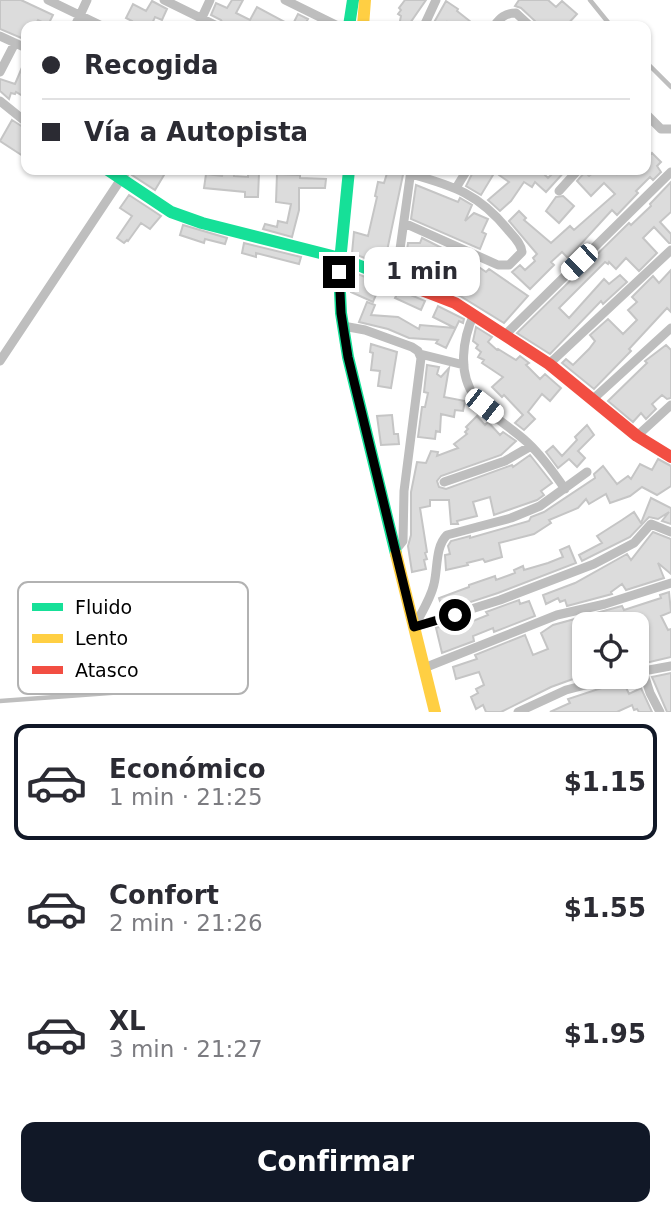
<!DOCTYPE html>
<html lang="es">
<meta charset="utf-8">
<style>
:root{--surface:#fff;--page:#f2f2f3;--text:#2b2b33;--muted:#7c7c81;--line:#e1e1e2;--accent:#111827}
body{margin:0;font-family:"DejaVu Sans",sans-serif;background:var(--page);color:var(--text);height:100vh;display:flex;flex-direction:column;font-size:26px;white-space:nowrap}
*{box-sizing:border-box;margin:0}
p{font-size:23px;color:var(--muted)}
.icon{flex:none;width:38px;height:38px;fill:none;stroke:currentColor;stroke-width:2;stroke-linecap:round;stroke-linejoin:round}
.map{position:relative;height:712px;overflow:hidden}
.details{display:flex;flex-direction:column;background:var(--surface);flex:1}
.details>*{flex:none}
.top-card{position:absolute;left:21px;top:21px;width:630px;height:154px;border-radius:14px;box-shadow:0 2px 5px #0004;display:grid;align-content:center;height:154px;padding:0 21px;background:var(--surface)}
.tools{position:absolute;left:572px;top:612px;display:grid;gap:14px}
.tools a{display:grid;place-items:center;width:77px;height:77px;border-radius:14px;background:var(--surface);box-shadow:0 2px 5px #0004;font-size:35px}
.end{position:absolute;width:32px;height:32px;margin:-16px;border:9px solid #000;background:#fff;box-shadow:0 0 0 4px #fff}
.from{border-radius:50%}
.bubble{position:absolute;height:49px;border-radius:14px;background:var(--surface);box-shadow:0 2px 5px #0004;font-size:23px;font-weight:800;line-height:49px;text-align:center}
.car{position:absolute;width:21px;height:42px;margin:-21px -10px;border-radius:9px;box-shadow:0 0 5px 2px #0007;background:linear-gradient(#fff 24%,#345 0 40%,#fff 0 76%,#345 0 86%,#fff 0)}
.top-card b{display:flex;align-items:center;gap:24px;height:66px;font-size:26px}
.top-card b+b{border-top:2px solid var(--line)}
.top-card i{width:18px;height:18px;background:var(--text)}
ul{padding:12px 0 0;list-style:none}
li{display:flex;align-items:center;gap:21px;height:116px;margin:0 14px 10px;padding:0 7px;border:4px solid transparent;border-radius:14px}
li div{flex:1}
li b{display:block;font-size:26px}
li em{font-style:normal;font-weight:800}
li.current{border-color:var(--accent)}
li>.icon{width:63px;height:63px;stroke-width:1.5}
.button{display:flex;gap:14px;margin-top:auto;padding:14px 21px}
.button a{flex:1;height:80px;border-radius:14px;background:var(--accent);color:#fff;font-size:28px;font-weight:800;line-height:80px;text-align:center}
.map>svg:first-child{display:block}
</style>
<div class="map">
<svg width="671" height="712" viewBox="0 0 671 712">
<rect width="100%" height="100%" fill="#fff"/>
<path fill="#dcdcdc" stroke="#c5c5c5" stroke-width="2" d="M 0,0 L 21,0 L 53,15 L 48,25 L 38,20 L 35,26 L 26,26 L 26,40 L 0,29 Z
M 232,0 L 243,0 L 236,13 L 250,20 L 257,7 L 292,26 L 298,14 L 308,19 L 304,26 L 224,26 L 221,20 L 211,15 L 216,3 L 227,8 Z
M 405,0 L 426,0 L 408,26 L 399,26 L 401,16 L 398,14 L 401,10 L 399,8 Z
M 519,0 L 548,0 L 556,7 L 562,1 L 577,14 L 566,26 L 537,26 L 535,21 L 521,8 L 515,6 Z
M 152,1 L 167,9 L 162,20 L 155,17 L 151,26 L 130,26 L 132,21 L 126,18 L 133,4 L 146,11 Z
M 446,1 L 458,9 L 457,11 L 476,26 L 452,26 L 447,22 L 444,26 L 432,26 Z
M 26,58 L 26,98 L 16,92 L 15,94 L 11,93 L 9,99 L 0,91 L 0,79 L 15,84 Z
M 12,120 L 26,129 L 26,158 L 0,141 Z
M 652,153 L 661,162 L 657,166 L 661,172 L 653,180 L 650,177 L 636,191 L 638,193 L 617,215 L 612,210 L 568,258 L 562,252 L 551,262 L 554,265 L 530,289 L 512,272 L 520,265 L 525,270 L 535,261 L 533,258 L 537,254 L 509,221 L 519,211 L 526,218 L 524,220 L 551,243 L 570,226 L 574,230 L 615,194 L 604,183 L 591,196 L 577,181 L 585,172 L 589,176 L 597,170 L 613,170 L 617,174 L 621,170 L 646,170 L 646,159 Z
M 134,170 L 167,170 L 155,190 L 132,175 Z
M 388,170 L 404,170 L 387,251 L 392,253 L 390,268 L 352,253 L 354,232 L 368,236 L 377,197 L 375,196 L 378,182 L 384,183 Z
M 474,170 L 496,170 L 481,195 L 466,186 Z
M 502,170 L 540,170 L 548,178 L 556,170 L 566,170 L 546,192 L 535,182 L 532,187 L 524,182 L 511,201 L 500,211 L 488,200 L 509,182 L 499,175 Z
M 223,172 L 234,174 L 234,176 L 248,177 L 248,172 L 259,173 L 258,197 L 245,197 L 245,192 L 204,188 L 206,174 L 222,176 Z
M 277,174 L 300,175 L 300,178 L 326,179 L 325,188 L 299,188 L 299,210 L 292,237 L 263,229 L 265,224 L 277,227 L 278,221 L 287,223 L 291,204 L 276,202 Z
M 671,182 L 671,212 L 660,222 L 671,234 L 671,243 L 669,243 L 654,227 L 643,238 L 657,253 L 639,271 L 626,258 L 616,269 L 609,262 L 608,264 L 605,262 L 559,308 L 569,318 L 604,279 L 609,284 L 620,275 L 627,282 L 603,304 L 601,301 L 550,354 L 517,333 L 629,223 L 631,225 L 651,206 L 650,204 Z
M 416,185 L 458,202 L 460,198 L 472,205 L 465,221 L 474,213 L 488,219 L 482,232 L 486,234 L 480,249 L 411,219 Z
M 129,195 L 161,216 L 150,229 L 141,223 L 128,241 L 127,240 L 124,243 L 117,238 L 132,216 L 120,208 Z
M 563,196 L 574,206 L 559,223 L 546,211 L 556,197 Z
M 183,225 L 227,238 L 225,244 L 205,239 L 204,243 L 180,235 Z
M 422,238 L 446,250 L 443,257 L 447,259 L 433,285 L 425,282 L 427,277 L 415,273 L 417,270 L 407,266 L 412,252 L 407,250 L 408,243 L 420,243 Z
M 244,243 L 301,257 L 299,264 L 256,253 L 256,257 L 242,253 Z
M 459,255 L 474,264 L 470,272 L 476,265 L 486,272 L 489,269 L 528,296 L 504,323 L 460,296 L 445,290 Z
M 671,270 L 671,312 L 667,308 L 629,349 L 631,351 L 594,389 L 562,363 L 566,359 L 573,365 L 589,349 L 595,341 L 590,335 L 608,319 L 623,334 L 637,320 L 628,310 L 637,302 L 632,297 L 653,276 L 659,283 Z
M 355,273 L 381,283 L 373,302 L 351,292 L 351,282 Z
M 399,290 L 425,301 L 421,310 L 395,298 Z
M 367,302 L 375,305 L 371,315 L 398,317 L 419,329 L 420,325 L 455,328 L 433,317 L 438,306 L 464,319 L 463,323 L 459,321 L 446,348 L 436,343 L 438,340 L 409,338 L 388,329 L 359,322 Z
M 476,327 L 492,337 L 488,342 L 497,350 L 498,349 L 516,360 L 520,356 L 529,363 L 526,365 L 540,379 L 545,374 L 561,388 L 550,401 L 542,394 L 528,412 L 535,419 L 524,430 L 515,423 L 523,415 L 504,395 L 502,397 L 492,387 L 503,377 L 482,363 L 484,360 L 478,357 L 481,352 L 476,348 L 478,345 L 473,341 Z
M 371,344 L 397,352 L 391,388 L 378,386 L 380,371 L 371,370 L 373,353 L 370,352 Z
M 666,345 L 671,350 L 671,398 L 667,399 L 662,395 L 652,404 L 656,409 L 646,419 L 641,413 L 633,422 L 608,401 L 647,363 L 645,361 Z
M 427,365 L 439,367 L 437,374 L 441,377 L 449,368 L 444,397 L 465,401 L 463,411 L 455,410 L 454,417 L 441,414 L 440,432 L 436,431 L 435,439 L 418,437 L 422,407 L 425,407 L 428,393 L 424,392 Z
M 392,415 L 394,434 L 398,434 L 399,444 L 381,445 L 377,416 Z
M 477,416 L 485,425 L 488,422 L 500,435 L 503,432 L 516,441 L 501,455 L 441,476 L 437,481 L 439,487 L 446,489 L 512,465 L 513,467 L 530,455 L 552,483 L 541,491 L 544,495 L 537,500 L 494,515 L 490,497 L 473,502 L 477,516 L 457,521 L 458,524 L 451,524 L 449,500 L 430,500 L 430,506 L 420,508 L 427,552 L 425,553 L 427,559 L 424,560 L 426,569 L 412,572 L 408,546 L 411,535 L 411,492 L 417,462 L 426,463 L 431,451 L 438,452 L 437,456 L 458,448 L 454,444 L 467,434 L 465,432 L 468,429 L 466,427 Z
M 587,425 L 594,435 L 578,451 L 585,458 L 577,467 L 569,459 L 558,468 L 546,452 L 553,446 L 562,456 L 577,440 L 575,437 Z
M 658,459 L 671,466 L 671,486 L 657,495 L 642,487 L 630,496 L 610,503 L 606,494 L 589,504 L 586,499 L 578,508 L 549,520 L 551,523 L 534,534 L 499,543 L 502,557 L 485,562 L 483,559 L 467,563 L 468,565 L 446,570 L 445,555 L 450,554 L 448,546 L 451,541 L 470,536 L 470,538 L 529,521 L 531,517 L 544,512 L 595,478 L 594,474 L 603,466 L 617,484 L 628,476 L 631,479 L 640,464 L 652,470 Z
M 651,498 L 671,508 L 671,524 L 662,521 L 669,512 L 658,519 L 649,517 L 630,537 L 582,561 L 579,555 L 602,543 L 597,536 L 622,520 L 634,512 L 641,523 Z
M 653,532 L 671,539 L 671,574 L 658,563 L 664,578 L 626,590 L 622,584 L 611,592 L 612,594 L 567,606 L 565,600 L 560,602 L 558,598 L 546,604 L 543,595 L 575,583 L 627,554 L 631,560 Z
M 569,546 L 576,563 L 498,593 L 443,611 L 439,598 L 469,587 L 469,585 L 495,576 L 496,580 L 515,573 L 514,570 L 523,566 L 524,570 L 548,563 L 563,557 L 560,550 Z
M 669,592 L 671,612 L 661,616 L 668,630 L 671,629 L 671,657 L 637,665 L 637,620 L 620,625 L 618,617 L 595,625 L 584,625 L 584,675 L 551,687 L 501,712 L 486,712 L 483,705 L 476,709 L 471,697 L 478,693 L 476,689 L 484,685 L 479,672 L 456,679 L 453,667 L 477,659 L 475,655 L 525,635 L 533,655 L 548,649 L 541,633 L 553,625 L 618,607 L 622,606 L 624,610 L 661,598 L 660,595 Z
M 519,600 L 520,604 L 529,601 L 535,616 L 494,632 L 493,628 L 473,636 L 474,641 L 442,653 L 436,628 L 471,616 L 473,621 L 488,615 L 486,612 Z
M 671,673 L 671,712 L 667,712 L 652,677 Z
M 623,681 L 629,694 L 641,688 L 652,712 L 639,712 L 637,709 L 634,710 L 632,705 L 617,712 L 550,712 L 570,703 L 568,699 Z"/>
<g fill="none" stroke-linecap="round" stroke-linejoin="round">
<path stroke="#bebebe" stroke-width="4.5" d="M 590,0 L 611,26
M 646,62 L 671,87
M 0,701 L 137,691"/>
<path stroke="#bebebe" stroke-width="9" d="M 48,0 L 102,26
M 164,0 L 217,26
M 285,0 L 338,26
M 75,26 L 87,0
M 198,26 L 210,0
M 424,26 L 436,0
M 494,26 C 500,18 505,13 516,13 L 530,26
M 0,36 L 26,48
M 0,72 L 15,43
M 0,101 L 26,122
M 646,114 L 661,129 L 671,129
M 456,188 L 467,170
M 559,191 L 578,170
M 404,223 L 498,265 L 509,265 L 522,252 C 521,243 514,237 508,230 C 479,194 454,186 411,174
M 396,278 L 411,170
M 474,314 C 463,338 457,373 475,397 C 488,415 511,427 528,443 C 542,456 554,473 565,489
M 343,326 L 365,330 L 412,347 L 418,351 L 421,358 L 404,491 L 403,541 L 395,551
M 505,335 L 671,172
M 420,354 L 464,365
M 0,361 L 127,170
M 549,364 L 671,250
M 592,400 L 671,328
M 637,436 L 671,405
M 444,482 L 505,461 L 531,446
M 415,625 C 422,612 431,598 434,584 C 438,568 435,547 447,535 L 511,518 L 540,506 L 587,472
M 414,627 L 500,600 L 594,564 L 634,543 L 651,524 L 671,532
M 424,668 L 557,615 L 605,604 L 671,583
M 643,671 L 650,693 L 660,712
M 638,672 L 671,666
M 518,712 L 566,690 L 616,677"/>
<path stroke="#16e098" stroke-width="12" d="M 349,26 L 353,0
M 108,170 L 171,212 L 202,223 L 340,258 L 411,286
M 349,170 L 339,272 L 341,313 L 348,357 L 396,554"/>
<path stroke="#ffcf43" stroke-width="12" d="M 363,26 L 365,0
M 396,554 L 435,712"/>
<path stroke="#f24e42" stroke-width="12" d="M 411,286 L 455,303 L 549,364 L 637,436 L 671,457"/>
</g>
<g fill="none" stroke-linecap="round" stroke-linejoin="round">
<path stroke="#000" stroke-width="9" d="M 339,272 L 341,313 L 348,357 L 414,627 L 455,615"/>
</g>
<rect x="18" y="582" width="230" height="112" rx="10" fill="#fff" stroke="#b2b2b2" stroke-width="2"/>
<rect x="32" y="603" width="31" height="8" fill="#16e098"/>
<rect x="32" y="634" width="31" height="9" fill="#ffcf43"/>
<rect x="32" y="666" width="31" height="8" fill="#f24e42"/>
<g font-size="19" fill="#000">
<text x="75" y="614">Fluido</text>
<text x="75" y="645">Lento</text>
<text x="75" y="677">Atasco</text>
</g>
</svg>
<div class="tools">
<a><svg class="icon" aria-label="locate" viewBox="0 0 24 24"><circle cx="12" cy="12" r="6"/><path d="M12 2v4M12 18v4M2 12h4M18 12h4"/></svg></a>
</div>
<i class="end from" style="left:455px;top:615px"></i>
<i class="end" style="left:339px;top:272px"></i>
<div class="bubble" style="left:364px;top:247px;width:116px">1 min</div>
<i class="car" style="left:579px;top:262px;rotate:226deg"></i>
<i class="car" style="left:484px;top:406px;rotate:128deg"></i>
<div class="top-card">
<b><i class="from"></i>Recogida</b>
<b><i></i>Vía a Autopista</b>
</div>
</div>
<section class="details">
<ul>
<li class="current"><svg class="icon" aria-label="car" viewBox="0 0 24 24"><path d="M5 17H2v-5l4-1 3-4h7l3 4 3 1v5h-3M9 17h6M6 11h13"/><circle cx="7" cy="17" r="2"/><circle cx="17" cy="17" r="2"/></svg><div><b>Económico</b><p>1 min · 21:25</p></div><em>$1.15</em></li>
<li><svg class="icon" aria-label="car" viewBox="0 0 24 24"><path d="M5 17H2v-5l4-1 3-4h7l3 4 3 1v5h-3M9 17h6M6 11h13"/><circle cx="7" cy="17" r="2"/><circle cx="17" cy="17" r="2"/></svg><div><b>Confort</b><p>2 min · 21:26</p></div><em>$1.55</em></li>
<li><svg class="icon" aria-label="car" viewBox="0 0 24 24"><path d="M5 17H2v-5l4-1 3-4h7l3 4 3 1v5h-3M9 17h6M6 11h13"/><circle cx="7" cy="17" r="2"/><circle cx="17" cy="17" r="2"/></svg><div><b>XL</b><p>3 min · 21:27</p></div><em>$1.95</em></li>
</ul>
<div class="button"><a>Confirmar</a></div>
</section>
